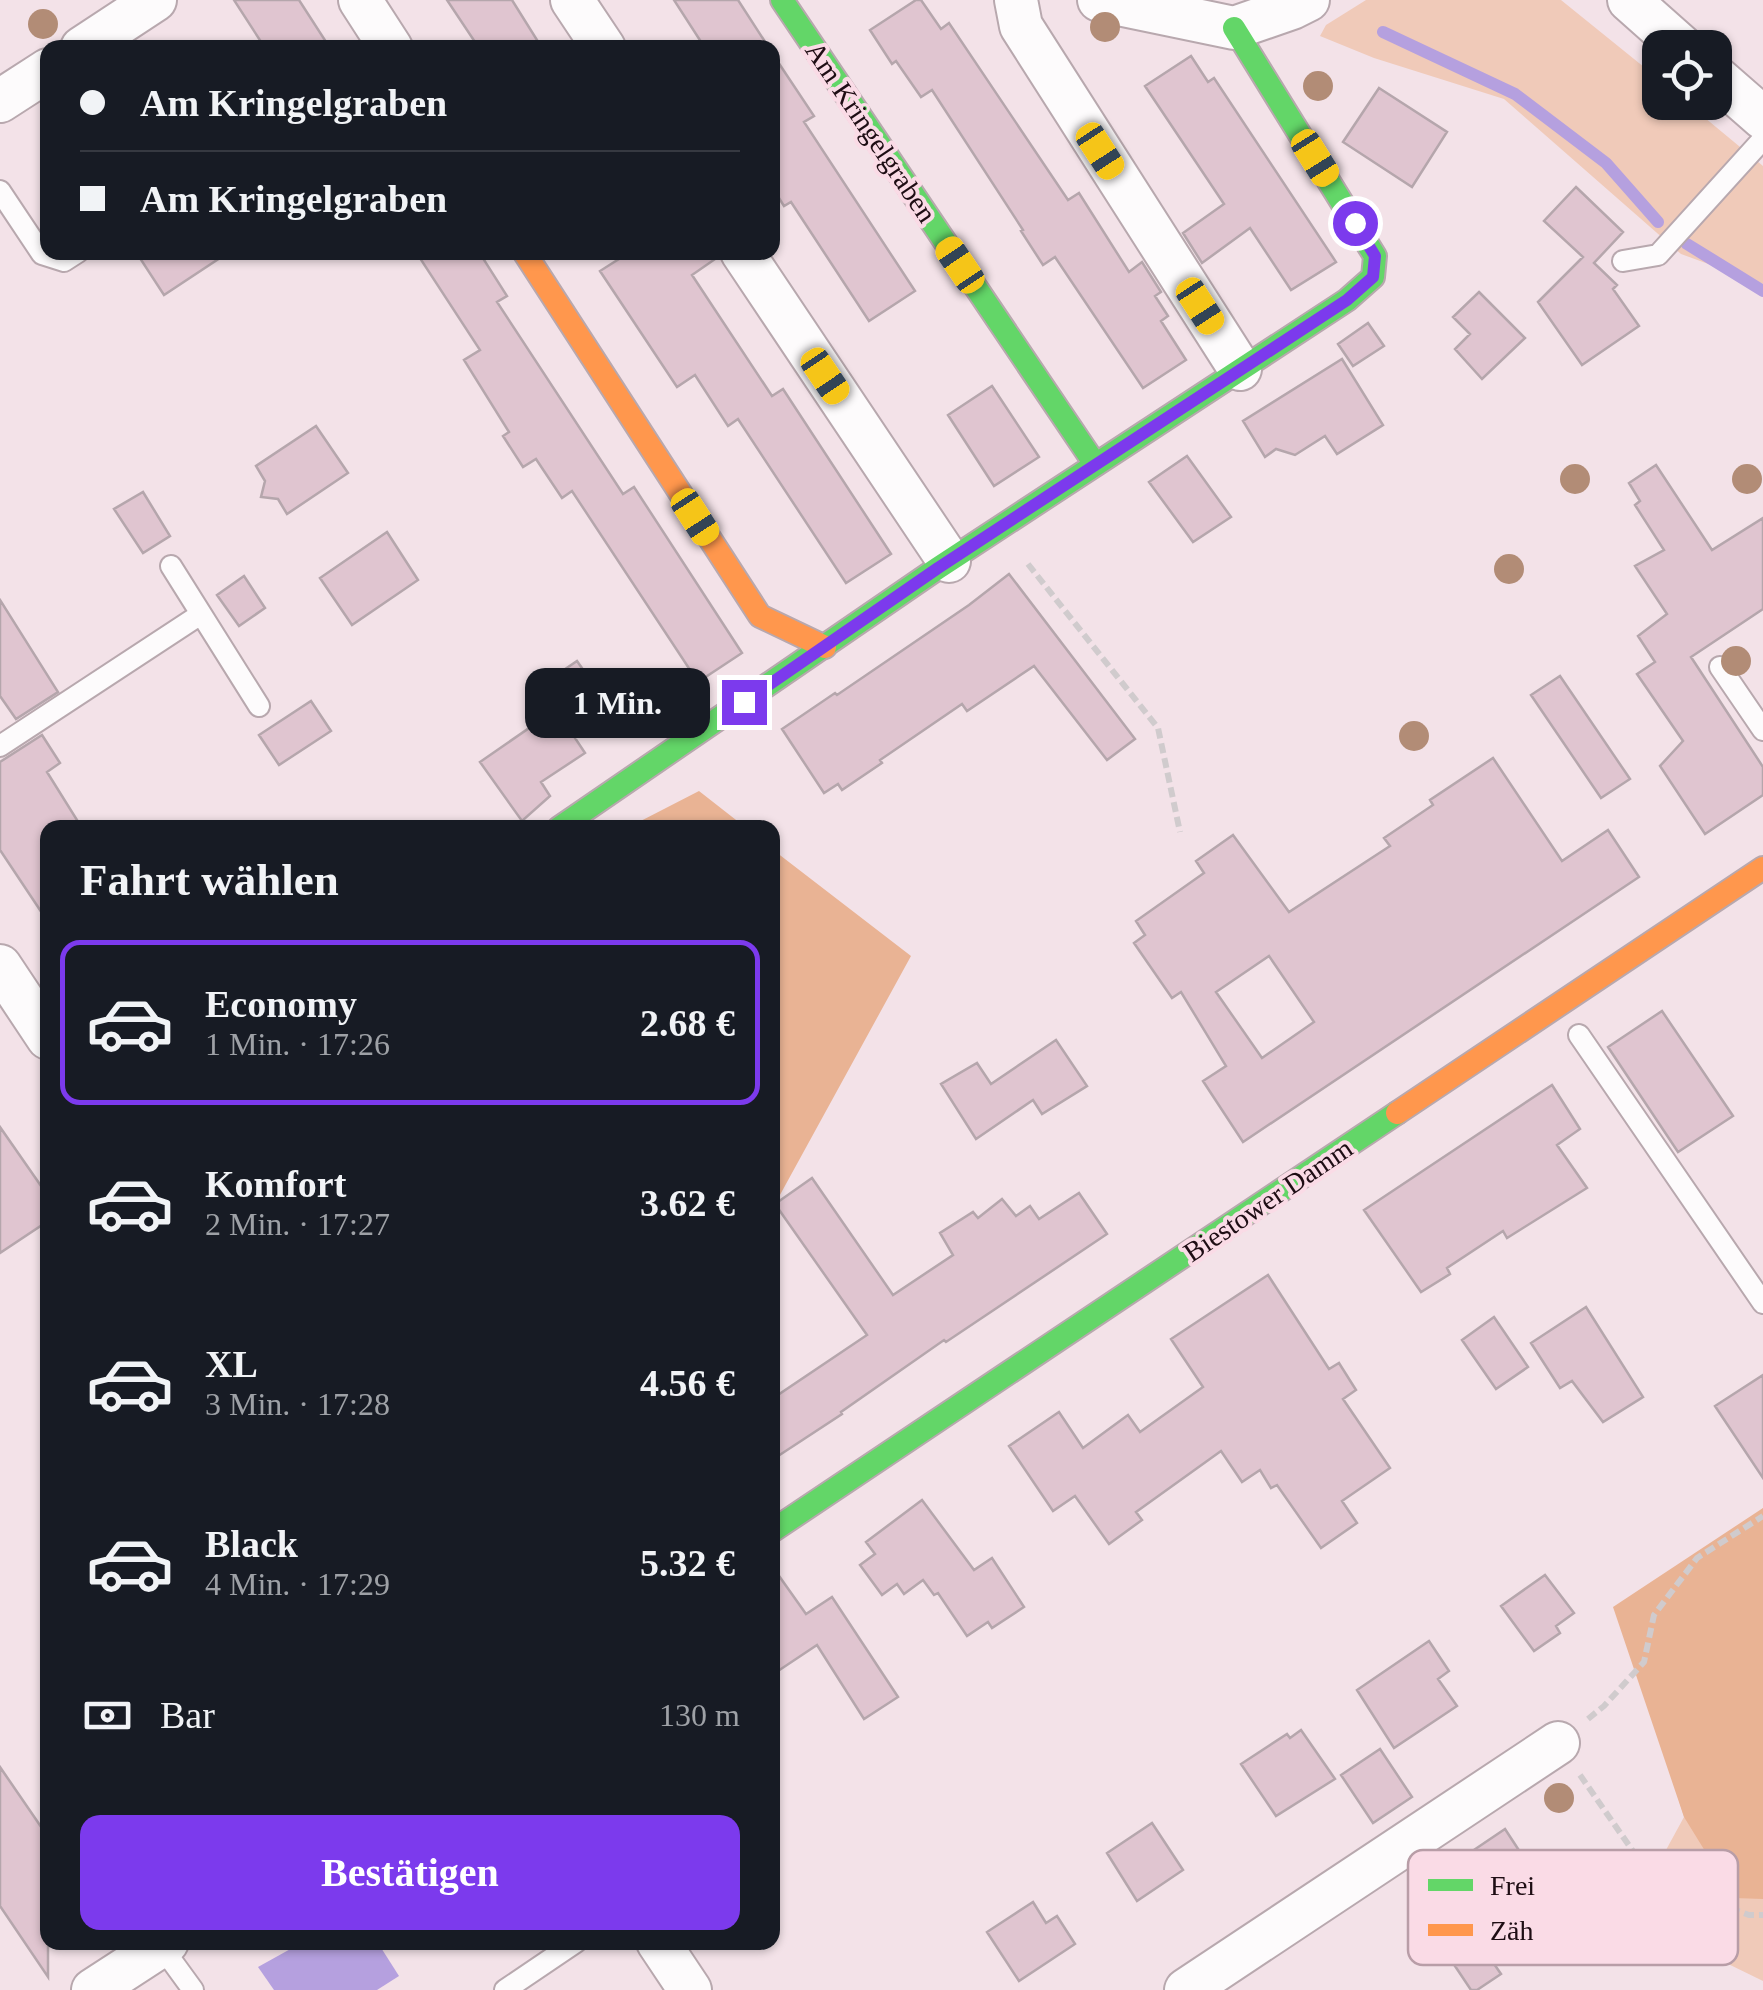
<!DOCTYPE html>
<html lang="de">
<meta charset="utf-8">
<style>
:root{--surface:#171b24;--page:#20242c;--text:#f1f3f6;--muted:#9ea1a6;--line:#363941;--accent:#7c3aed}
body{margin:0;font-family:"Times New Roman",serif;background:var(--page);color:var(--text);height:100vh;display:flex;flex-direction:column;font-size:38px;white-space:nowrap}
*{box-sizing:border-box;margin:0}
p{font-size:32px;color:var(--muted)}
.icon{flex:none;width:55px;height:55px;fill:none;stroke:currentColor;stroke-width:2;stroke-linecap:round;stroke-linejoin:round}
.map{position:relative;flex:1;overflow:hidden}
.side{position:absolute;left:40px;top:820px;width:740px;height:1130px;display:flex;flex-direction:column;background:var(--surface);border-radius:20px;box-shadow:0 2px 8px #0004}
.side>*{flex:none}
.hud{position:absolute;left:40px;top:40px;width:740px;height:220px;border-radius:20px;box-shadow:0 2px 8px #0004;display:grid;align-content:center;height:220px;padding:0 40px;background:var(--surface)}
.fabs{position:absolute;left:1642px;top:30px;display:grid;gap:20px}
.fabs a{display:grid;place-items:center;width:90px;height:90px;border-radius:20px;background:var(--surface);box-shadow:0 2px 8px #0004;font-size:50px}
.end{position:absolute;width:45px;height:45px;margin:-22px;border:12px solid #7c3aed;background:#fff;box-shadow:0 0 0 5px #fff}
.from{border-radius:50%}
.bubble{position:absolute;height:70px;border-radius:20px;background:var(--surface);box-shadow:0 2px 8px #0004;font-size:32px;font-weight:700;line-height:70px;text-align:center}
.car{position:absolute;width:30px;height:60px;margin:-30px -15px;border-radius:12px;box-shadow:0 0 8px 2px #0007;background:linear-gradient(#f5c518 24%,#345 0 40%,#f5c518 0 76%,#345 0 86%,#f5c518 0)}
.hud b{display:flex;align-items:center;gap:35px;height:95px;font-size:38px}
.hud b+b{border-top:2px solid var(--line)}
.hud i{width:25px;height:25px;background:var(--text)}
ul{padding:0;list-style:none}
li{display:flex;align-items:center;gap:30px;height:165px;margin:0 20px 15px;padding:0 20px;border:5px solid transparent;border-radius:20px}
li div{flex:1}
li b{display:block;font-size:38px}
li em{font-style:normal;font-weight:700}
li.selected{border-color:var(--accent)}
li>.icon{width:90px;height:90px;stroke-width:1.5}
h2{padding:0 40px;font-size:45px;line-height:120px}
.pay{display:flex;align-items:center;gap:25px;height:110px;padding:0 40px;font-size:38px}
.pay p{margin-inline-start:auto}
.cta{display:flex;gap:20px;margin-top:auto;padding:20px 40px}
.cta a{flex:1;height:115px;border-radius:20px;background:var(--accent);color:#fff;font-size:40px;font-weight:700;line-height:115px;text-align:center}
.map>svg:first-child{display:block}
</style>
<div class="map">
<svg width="1763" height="1990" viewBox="0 0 1763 1990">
<rect width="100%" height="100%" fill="#f3e2e8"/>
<path fill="#f0cab9" d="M 1366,0 L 1561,0 L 1660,80 L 1660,102 L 1687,103 L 1763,166 L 1763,284 L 1681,254 L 1504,99 L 1374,58 L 1320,36 L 1326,25 Z
M 1763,1508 L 1763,1981 L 1630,1916 L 1684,1817 L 1628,1635 Z"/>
<path fill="#e9b394" d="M 699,791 L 745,827 L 629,827 Z
M 772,849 L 911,956 L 775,1204 L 772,1203 Z
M 1763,1508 L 1763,1899 L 1734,1898 L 1684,1817 L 1613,1607 Z"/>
<path fill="#b5a0df" d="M 303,1942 L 378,1943 L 399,1976 L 377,1990 L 274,1990 L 258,1967 Z"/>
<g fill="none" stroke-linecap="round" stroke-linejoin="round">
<path stroke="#b5a0df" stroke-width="12" d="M 1383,32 L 1515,94 L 1606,163 L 1658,222
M 1687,244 L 1763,291"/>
</g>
<path fill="#e0c5d0" stroke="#b5a6ac" stroke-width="2.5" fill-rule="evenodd" d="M 234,0 L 299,0 L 330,48 L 265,48 Z
M 447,0 L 512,0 L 542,48 L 479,48 Z
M 674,0 L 738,0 L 769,48 L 705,48 Z
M 916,0 L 921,0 L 941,29 L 949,23 L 1068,200 L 1079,193 L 1129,272 L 1142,262 L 1161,292 L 1155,296 L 1168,316 L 1161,321 L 1186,360 L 1143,388 L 1055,257 L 1043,265 L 1021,231 L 1023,230 L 932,90 L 921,97 L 896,61 L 892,64 L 870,30 Z
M 772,53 L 814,116 L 804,122 L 915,291 L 869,321 L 791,202 L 784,206 L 772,187 Z
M 1191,56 L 1208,82 L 1214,78 L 1336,262 L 1291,290 L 1250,228 L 1202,263 L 1183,233 L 1224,204 L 1145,86 Z
M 1379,88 L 1447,132 L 1412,187 L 1343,142 Z
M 1576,187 L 1623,232 L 1594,263 L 1617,285 L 1613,289 L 1639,326 L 1582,365 L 1538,302 L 1583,257 L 1544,221 Z
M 136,252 L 229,252 L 164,295 Z
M 416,252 L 479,252 L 507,296 L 497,302 L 623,494 L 634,487 L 742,653 L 698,682 L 572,491 L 562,498 L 536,459 L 523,467 L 503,436 L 509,432 L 464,360 L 480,350 Z
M 630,252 L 717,252 L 718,257 L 692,275 L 772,396 L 783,389 L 891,554 L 846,583 L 738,419 L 728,426 L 695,375 L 677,387 L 600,271 Z
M 1479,292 L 1525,338 L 1482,379 L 1455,349 L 1470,334 L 1453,317 Z
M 1368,323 L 1384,346 L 1353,366 L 1338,344 Z
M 1342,359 L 1383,425 L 1337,454 L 1325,436 L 1295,455 L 1276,449 L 1265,457 L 1243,421 Z
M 992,386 L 1039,457 L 994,486 L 948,415 Z
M 316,426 L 348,473 L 287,514 L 278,499 L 261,497 L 265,481 L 256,466 Z
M 1187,456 L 1231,517 L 1193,542 L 1149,482 Z
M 1656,465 L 1712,550 L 1763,518 L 1763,609 L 1691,657 L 1763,767 L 1763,795 L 1705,834 L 1660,766 L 1683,741 L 1637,674 L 1655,662 L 1638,636 L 1667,614 L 1635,566 L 1664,550 L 1635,505 L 1640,501 L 1629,483 Z
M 143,492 L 170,536 L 143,553 L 114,509 Z
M 387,532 L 418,580 L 352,625 L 320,578 Z
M 1009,574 L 1135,739 L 1107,760 L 1034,666 L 967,711 L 962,704 L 880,760 L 882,763 L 842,790 L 838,784 L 824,793 L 782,729 L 835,693 L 837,695 L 969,605 Z
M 244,576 L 265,608 L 239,626 L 217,595 Z
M 0,600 L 58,692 L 16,719 L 0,696 Z
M 577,661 L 598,691 L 569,711 L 549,680 Z
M 1560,676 L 1630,779 L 1601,798 L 1531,695 Z
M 311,701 L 331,731 L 279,765 L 259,735 Z
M 561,706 L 580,734 L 575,738 L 585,753 L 541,782 L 550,796 L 522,821 L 480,762 Z
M 42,735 L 60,763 L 47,772 L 82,828 L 48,828 L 48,922 L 0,850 L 0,762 Z
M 1493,758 L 1562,861 L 1608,830 L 1639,877 L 1243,1142 L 1203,1081 L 1226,1066 L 1181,992 L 1172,998 L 1134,943 L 1145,935 L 1136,921 L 1204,873 L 1196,861 L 1233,835 L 1289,912 L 1390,846 L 1384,838 L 1433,805 L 1430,800 ZM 1269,956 L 1314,1022 L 1262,1058 L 1216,992 Z
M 1662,1011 L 1733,1116 L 1678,1152 L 1608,1047 Z
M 1056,1040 L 1087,1086 L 1042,1114 L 1033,1100 L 976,1139 L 941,1084 L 977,1063 L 991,1084 Z
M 1552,1085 L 1580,1129 L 1557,1145 L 1587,1188 L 1507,1238 L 1503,1231 L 1447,1268 L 1450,1274 L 1421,1292 L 1364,1210 Z
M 0,1127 L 48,1196 L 48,1221 L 0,1253 Z
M 812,1178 L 893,1295 L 953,1255 L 940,1233 L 973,1212 L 978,1218 L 1002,1199 L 1016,1216 L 1030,1206 L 1039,1219 L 1079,1193 L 1107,1234 L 946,1342 L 944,1340 L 841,1412 L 842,1414 L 772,1460 L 772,1399 L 867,1335 L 775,1204 Z
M 1268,1275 L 1329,1369 L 1339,1363 L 1356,1390 L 1343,1399 L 1390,1468 L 1342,1501 L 1357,1523 L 1321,1548 L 1277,1485 L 1271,1488 L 1260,1470 L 1242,1482 L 1221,1451 L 1136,1512 L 1142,1520 L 1109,1544 L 1075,1496 L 1053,1511 L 1009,1446 L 1059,1412 L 1083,1448 L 1128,1415 L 1140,1432 L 1203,1387 L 1171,1339 Z
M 1586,1307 L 1643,1397 L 1603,1422 L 1572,1381 L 1560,1388 L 1531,1343 Z
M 1494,1317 L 1528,1367 L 1496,1389 L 1462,1340 Z
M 1763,1375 L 1763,1478 L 1715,1406 Z
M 922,1500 L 974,1570 L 992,1558 L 1024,1607 L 992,1628 L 988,1622 L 967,1636 L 938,1593 L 934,1595 L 923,1580 L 904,1594 L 897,1584 L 882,1595 L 860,1565 L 875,1554 L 866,1542 Z
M 772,1566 L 806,1614 L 832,1597 L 898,1697 L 864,1719 L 817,1645 L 772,1675 Z
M 1545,1575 L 1574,1613 L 1556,1626 L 1560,1633 L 1534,1651 L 1501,1606 Z
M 1429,1641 L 1449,1671 L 1438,1679 L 1457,1706 L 1394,1748 L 1357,1690 Z
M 1301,1730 L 1335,1779 L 1276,1816 L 1241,1764 L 1287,1734 L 1290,1738 Z
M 1380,1749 L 1412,1797 L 1373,1823 L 1341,1775 Z
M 0,1767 L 48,1837 L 48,1977 L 0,1906 Z
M 1152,1823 L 1183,1870 L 1137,1901 L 1107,1853 Z
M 1505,1829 L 1539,1881 L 1494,1911 L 1459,1860 Z
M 1033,1902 L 1046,1923 L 1057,1916 L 1075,1944 L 1019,1981 L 987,1932 Z
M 1483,1948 L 1501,1974 L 1477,1990 L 1471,1990 L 1455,1966 Z"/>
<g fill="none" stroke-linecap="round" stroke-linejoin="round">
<defs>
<path id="lane" d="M 0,191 L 42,254 L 64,261 L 78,252
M 1623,261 L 1658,255 L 1763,139
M 171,566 L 259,706
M 1720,667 L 1763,730
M 0,746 L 201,614
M 1579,1035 L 1763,1303
M 161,1946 L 193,1990
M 505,1990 L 576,1942"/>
<path id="street" d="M 360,0 L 391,48
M 572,0 L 604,48
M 1016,0 L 1021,26 L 1240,369
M 1099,0 L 1234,28 L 1292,8 L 1308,0
M 1629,0 L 1683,48
M 82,48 L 155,0
M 1715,76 L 1763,118
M 0,101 L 48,70
M 742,252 L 949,561
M 0,966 L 48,1038
M 658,1942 L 690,1990
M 93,1990 L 167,1942
M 1186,1990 L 1558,1743"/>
<path id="fast" d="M 782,0 L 1095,464
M 559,828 L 938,568 L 1347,300 L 1373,277 L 1375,256 L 1234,28
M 772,1531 L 1397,1113"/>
<path id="slow" d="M 524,252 L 760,616 L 825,647
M 1397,1113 L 1763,868"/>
</defs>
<use href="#lane" stroke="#b8a8ae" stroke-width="24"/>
<use href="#street" stroke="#b8a8ae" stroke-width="46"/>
<use href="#fast" stroke="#b8a8ae" stroke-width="26"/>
<use href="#slow" stroke="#b8a8ae" stroke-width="26"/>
<path stroke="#d0cbcd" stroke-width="6" stroke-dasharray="10 5" stroke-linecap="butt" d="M 1028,564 L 1158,728 L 1180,832
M 1588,1719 L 1604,1706 L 1644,1662 L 1654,1615 L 1697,1558 L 1763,1516
M 1580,1775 L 1653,1880 L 1749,1915 L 1763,1915"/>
<use href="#lane" stroke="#fdfbfc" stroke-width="20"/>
<use href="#street" stroke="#fdfbfc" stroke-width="42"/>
<use href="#fast" stroke="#63d668" stroke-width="22"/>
<use href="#slow" stroke="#ff974d" stroke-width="22"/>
</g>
<g fill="#b28c76">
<circle cx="43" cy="24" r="15"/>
<circle cx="1105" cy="27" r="15"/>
<circle cx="1318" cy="86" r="15"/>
<circle cx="1575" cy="479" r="15"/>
<circle cx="1747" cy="479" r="15"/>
<circle cx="1509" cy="569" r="15"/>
<circle cx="1736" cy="661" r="15"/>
<circle cx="1414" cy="736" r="15"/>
<circle cx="1559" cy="1798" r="15"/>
</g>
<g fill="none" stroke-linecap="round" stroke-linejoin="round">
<path stroke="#7c3aed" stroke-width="12" d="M 744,702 L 938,568 L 1347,300 L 1373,277 L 1375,256 L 1355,223"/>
</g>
<g text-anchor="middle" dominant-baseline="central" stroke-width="8" stroke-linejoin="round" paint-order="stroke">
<g font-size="28" fill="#1e0d14" stroke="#fadbe6">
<text transform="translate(871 132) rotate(56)">Am Kringelgraben</text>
<text transform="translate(1268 1200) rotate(-34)">Biestower Damm</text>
</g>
</g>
<rect x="1408" y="1850" width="330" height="115" rx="15" fill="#fadbe6" stroke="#b89da7" stroke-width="2.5"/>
<rect x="1428" y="1879" width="45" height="12" fill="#63d668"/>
<rect x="1428" y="1924" width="45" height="12" fill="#ff974d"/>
<g font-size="28" fill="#1e0d14">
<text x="1490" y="1895">Frei</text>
<text x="1490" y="1940">Zäh</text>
</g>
</svg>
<div class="fabs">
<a><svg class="icon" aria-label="locate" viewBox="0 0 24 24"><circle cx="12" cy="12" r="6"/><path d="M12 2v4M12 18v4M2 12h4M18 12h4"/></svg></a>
</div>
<i class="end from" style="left:1355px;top:223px"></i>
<i class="end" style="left:744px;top:702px"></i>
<div class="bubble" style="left:525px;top:668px;width:185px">1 Min.</div>
<i class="car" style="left:1100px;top:151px;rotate:147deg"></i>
<i class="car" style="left:1315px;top:158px;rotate:148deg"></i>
<i class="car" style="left:960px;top:265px;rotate:326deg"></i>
<i class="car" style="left:1200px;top:306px;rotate:147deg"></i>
<i class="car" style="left:825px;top:376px;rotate:146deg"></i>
<i class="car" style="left:695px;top:517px;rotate:147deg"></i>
<div class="hud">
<b><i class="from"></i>Am Kringelgraben</b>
<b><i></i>Am Kringelgraben</b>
</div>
<section class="side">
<h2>Fahrt wählen</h2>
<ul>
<li class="selected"><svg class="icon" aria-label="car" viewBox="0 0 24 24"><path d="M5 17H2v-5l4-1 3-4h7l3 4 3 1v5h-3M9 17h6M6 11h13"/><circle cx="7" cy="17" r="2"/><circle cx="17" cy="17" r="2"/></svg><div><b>Economy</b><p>1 Min. · 17:26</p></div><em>2.68 €</em></li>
<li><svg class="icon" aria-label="car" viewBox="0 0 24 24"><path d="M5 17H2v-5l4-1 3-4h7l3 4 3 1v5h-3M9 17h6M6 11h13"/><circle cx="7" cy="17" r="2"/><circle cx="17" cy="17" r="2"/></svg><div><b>Komfort</b><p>2 Min. · 17:27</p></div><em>3.62 €</em></li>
<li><svg class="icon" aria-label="car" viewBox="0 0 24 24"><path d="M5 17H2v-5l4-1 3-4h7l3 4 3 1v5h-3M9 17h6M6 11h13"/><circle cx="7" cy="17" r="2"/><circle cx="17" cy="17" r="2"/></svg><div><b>XL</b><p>3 Min. · 17:28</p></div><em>4.56 €</em></li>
<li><svg class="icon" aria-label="car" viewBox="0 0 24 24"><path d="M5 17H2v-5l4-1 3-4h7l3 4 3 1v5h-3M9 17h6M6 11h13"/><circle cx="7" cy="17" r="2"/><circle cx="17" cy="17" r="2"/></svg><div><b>Black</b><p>4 Min. · 17:29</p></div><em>5.32 €</em></li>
</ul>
<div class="pay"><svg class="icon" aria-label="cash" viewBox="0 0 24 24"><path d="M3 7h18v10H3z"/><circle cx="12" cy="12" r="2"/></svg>Bar<p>130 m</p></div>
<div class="cta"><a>Bestätigen</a></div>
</section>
</div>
